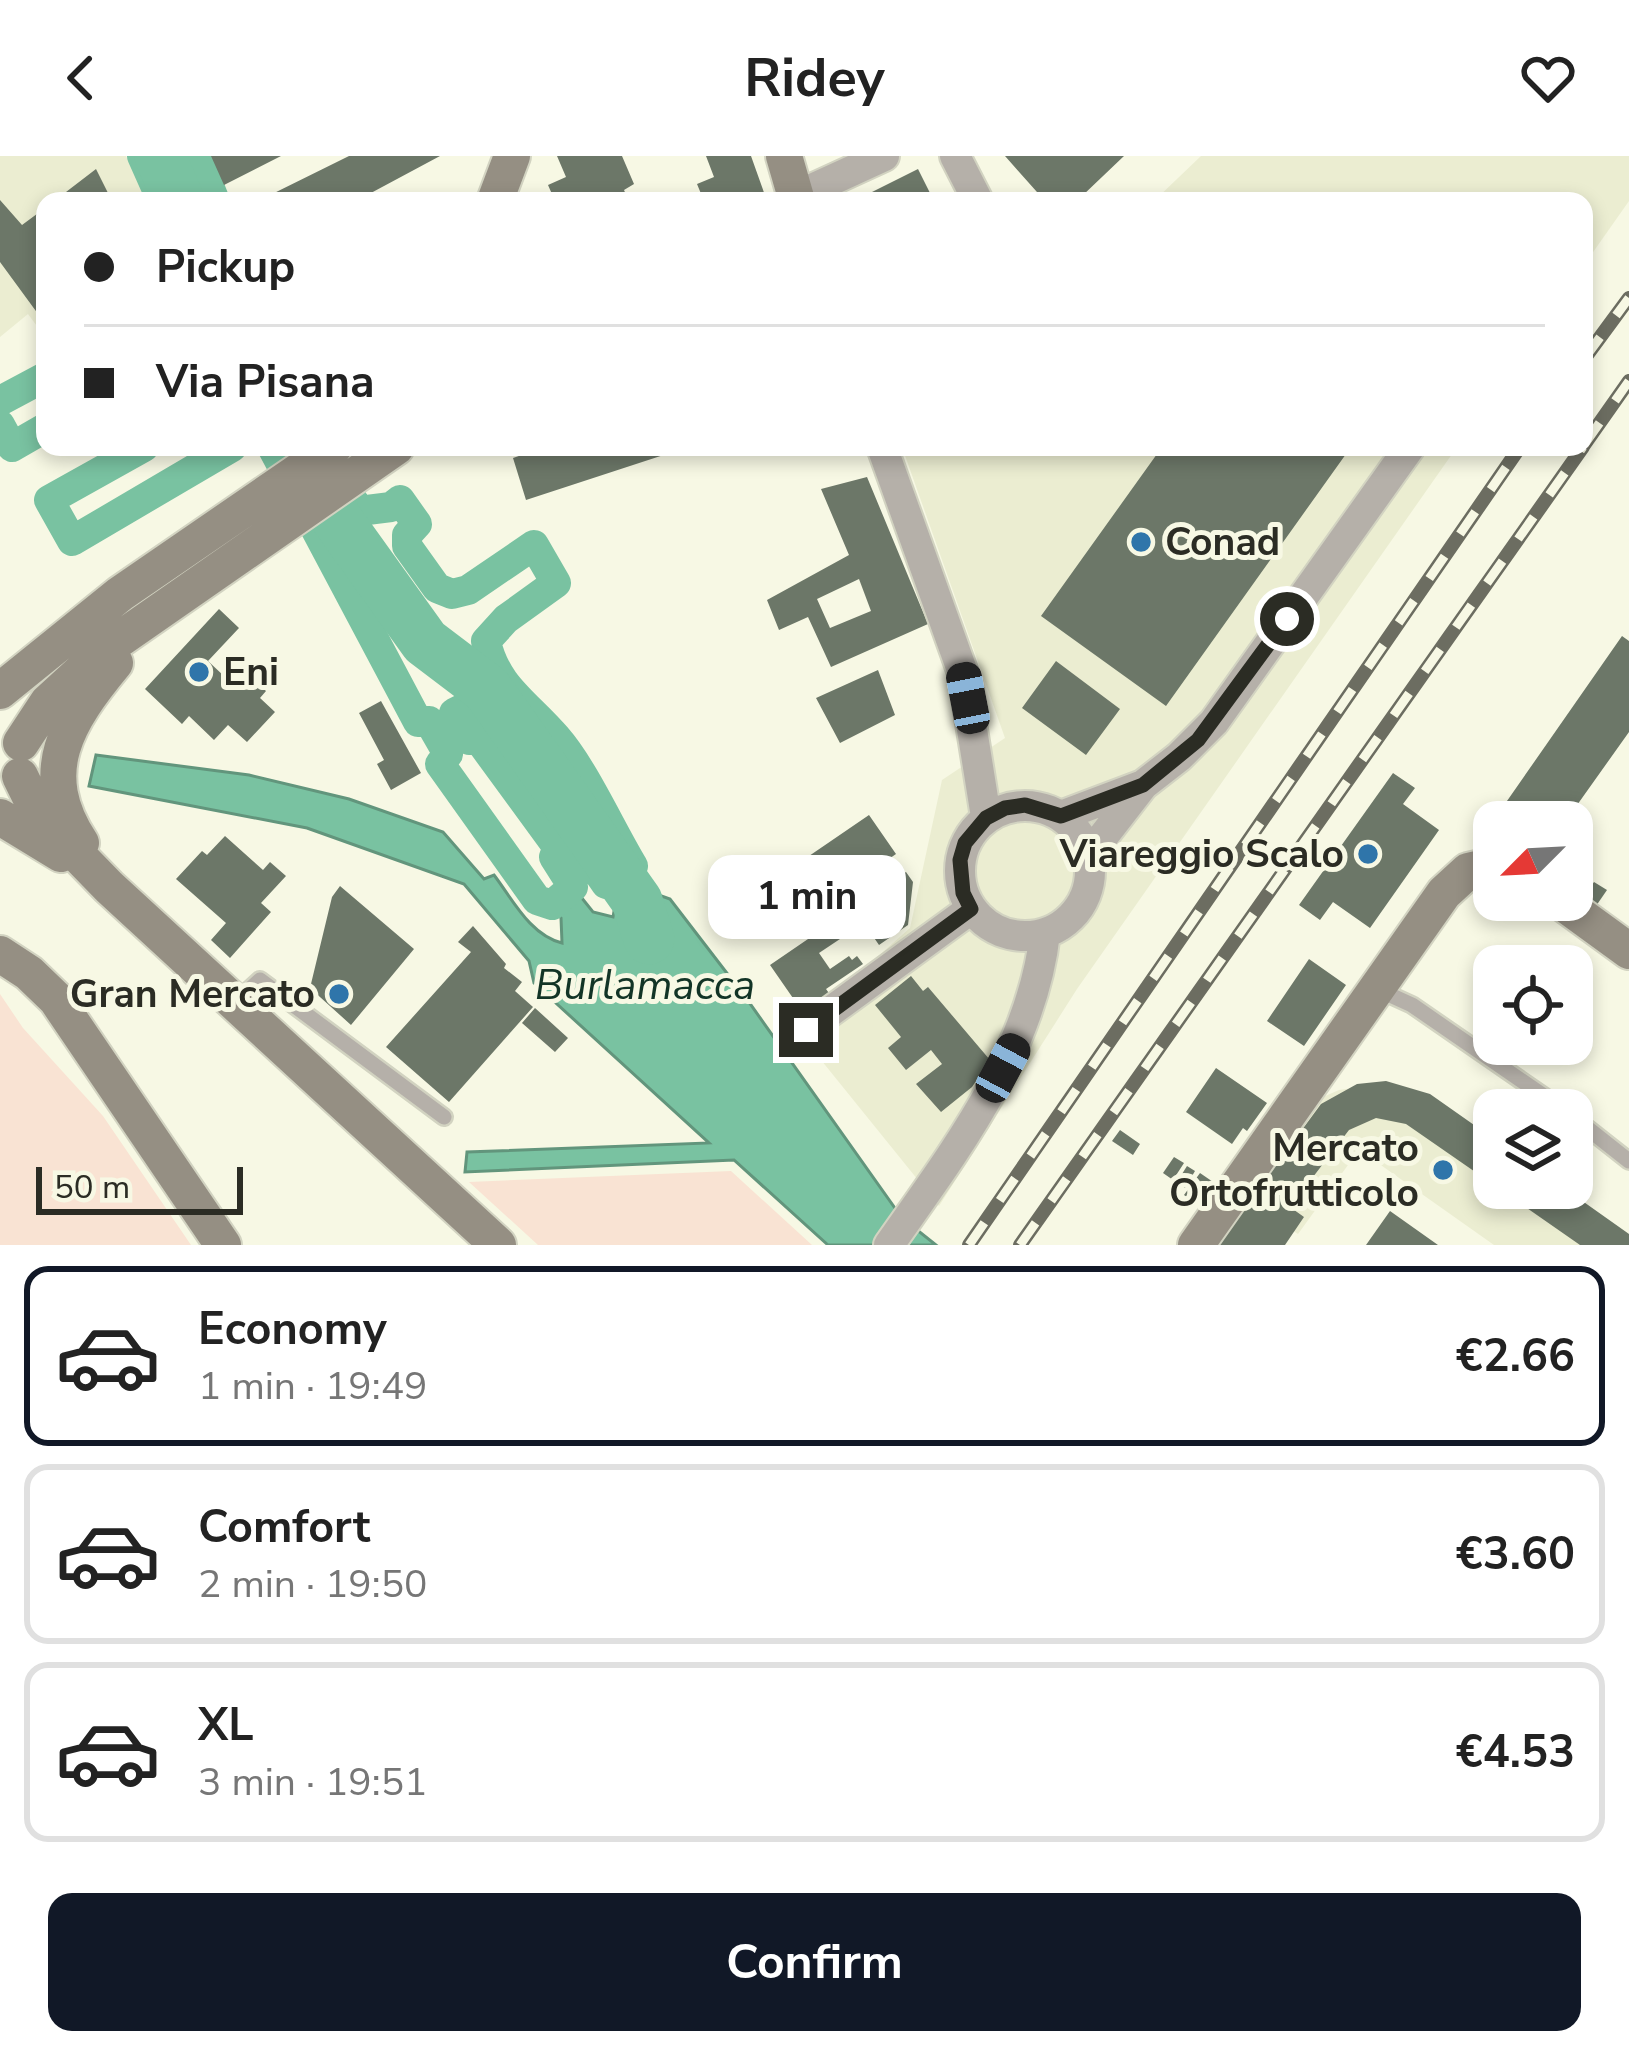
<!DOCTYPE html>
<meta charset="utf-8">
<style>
:root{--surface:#fff;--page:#f6f6f6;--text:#222;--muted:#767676;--line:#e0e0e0;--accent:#111827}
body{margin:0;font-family:"Nunito Sans",sans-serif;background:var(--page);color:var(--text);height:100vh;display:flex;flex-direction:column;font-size:45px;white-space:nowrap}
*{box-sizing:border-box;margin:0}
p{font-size:39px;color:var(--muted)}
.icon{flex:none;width:66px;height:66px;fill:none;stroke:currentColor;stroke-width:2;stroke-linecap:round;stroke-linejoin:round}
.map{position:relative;height:1089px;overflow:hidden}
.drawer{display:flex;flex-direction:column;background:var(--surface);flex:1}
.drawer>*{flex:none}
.guide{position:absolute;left:36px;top:36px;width:1557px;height:264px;border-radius:24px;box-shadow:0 6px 18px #0003;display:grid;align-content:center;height:264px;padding:0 48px;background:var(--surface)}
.needle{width:78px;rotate:246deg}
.buttons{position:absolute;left:1473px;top:645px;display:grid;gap:24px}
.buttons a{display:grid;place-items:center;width:120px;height:120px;border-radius:24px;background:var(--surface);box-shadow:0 6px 18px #0003;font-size:60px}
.scale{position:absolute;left:36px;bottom:30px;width:207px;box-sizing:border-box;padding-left:12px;border:6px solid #2b2c24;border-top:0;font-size:33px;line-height:42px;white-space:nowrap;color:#2b2c24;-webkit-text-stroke:9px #f7f8e4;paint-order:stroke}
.end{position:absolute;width:54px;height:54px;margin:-27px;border:15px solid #2b2c24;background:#fff;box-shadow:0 0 0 6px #fff}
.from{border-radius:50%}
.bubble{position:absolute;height:84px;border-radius:24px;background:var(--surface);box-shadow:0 6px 18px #0003;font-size:39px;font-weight:700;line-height:84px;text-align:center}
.car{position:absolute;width:36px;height:72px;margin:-36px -18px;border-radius:15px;box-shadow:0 0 9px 3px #0007;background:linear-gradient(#222 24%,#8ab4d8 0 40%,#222 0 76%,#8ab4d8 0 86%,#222 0)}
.guide b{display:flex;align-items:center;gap:42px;height:114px;font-size:45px}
.guide b+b{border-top:3px solid var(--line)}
.guide i{width:30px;height:30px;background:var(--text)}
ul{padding:21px 0 0;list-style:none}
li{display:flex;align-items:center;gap:36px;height:180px;margin:0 24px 18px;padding:0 24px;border:6px solid var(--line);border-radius:24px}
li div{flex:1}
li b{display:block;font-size:45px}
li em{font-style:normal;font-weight:700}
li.on{border-color:var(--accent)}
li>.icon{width:108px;height:108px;stroke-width:1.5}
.primary-button{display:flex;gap:24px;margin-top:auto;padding:24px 48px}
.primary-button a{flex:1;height:138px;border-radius:24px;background:var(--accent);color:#fff;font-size:48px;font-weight:700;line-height:138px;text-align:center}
header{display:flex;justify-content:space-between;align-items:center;height:156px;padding:0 48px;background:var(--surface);font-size:54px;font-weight:700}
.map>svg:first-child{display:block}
</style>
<header><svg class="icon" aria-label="back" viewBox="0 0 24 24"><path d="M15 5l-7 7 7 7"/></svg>Ridey<svg class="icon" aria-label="heart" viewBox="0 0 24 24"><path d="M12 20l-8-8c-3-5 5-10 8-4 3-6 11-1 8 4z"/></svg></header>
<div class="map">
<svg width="1629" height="1089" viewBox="0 0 1629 1089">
<rect width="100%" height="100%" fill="#f7f8e4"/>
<path fill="#ebedd1" d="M 0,0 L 126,0 L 148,45 L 45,45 L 45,181 L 28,158 L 0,181 Z
M 1201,0 L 1629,0 L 1629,45 L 1584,109 L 1584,45 L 1154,45 Z
M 902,291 L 1457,291 L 1077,833 L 939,1050 L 796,873 L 910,772 L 942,624 L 1005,582 Z
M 1366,930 L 1494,995 L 1494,1032 L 1544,1032 L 1622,1089 L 1494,1089 L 1368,1000 L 1348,1009 L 1298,1078 L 1287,1071 L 1210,1089 L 1316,944 L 1339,934 Z"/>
<path fill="#f9e3d3" d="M 0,838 L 23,872 L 103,960 L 191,1089 L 0,1089 Z
M 731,1015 L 812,1089 L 538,1089 L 469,1026 Z"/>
<path fill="#79c2a1" stroke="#62957c" stroke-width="3" d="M 96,599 L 249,619 L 349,643 L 443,676 L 484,723 L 494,719 C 513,744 530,779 562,787 L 561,762 L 552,749 L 573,731 L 593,756 L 613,761 L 616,744 L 606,728 L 633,710 L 653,737 L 670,743 L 746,842 L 902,1062 L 936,1089 L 828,1089 L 734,1004 L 465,1016 L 467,996 L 709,987 L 534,827 L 529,805 L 464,728 L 307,672 L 89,630 Z"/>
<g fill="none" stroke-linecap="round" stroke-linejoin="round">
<path stroke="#79c2a1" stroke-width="30" d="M 142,0 L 162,45
M 197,0 L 215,45
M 0,245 L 45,221
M 0,269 L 12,291 L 45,272
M 144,291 L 49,344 L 72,385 L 232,291
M 272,291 L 418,566 L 429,565 L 448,598 L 440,608 L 537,744 L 552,749 L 573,731 L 554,701 L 561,696 L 477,581 L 469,584 L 454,557 L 472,548 L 495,568 L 606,728 L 633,710 C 610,672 584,613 556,581 C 528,548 495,530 486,485 L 506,463 L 556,427 L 534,389 L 468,434 L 452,438 L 437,432 L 407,390 L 407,379 L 417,368 L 400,344 L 391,351 L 359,355 L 332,307"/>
<path stroke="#79c2a1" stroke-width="51" d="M 160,0 L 179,45
M 285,291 L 425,486 L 487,533 L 637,745 L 649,783"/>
</g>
<path fill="#6c7768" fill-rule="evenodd" d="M 211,0 L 281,0 L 224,29 Z
M 349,0 L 440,0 L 356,45 L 258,45 Z
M 557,0 L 622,0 L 634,28 L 624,34 L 627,41 L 638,38 L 641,45 L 555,45 L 548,29 L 566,21 Z
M 706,0 L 751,0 L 767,45 L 704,45 L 697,28 L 714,21 Z
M 1005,0 L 1124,0 L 1081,41 L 1085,45 L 1045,45 Z
M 96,13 L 112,45 L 54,45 L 66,36 Z
M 918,13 L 934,45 L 862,45 L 860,42 Z
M 0,44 L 22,69 L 45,52 L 45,159 L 41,162 L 0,106 Z
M 545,291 L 685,291 L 685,292 L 526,344 L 513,302 Z
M 1162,291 L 1351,291 L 1166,550 L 1041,460 Z
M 867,321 L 928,468 L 831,511 L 808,461 L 779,474 L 767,444 L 849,399 L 821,333 ZM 859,423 L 871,455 L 830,472 L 817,443 Z
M 219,453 L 239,472 L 208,505 L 225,521 L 238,508 L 266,535 L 260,542 L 275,556 L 247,586 L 228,569 L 214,584 L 189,560 L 182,568 L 145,533 Z
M 1622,480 L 1629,485 L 1629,576 L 1565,666 L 1516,666 L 1500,655 Z
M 1056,505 L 1120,553 L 1086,599 L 1022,552 Z
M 878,514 L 895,559 L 840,587 L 816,542 Z
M 381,545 L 421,617 L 391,634 L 377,608 L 384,604 L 359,557 Z
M 1393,617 L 1415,632 L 1403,648 L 1439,674 L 1370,772 L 1333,746 L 1320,764 L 1299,749 Z
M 869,659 L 896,698 L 798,766 L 771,726 Z
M 225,680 L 263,714 L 270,706 L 286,720 L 261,747 L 271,756 L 230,802 L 211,784 L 226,767 L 176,723 L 202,695 L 207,699 Z
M 906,716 L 913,726 L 908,769 L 879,789 L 864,767 L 819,797 L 830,813 L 849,800 L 852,804 L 857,800 L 863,808 L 826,833 L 831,840 L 804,858 L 770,809 ZM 894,741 L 903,756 L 903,771 L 883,781 L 872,763 L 878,759 L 875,754 Z
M 1594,726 L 1607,734 L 1596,750 L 1583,741 Z
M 340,730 L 414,793 L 351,869 L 310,832 L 332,741 Z
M 473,770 L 506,808 L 504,812 L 522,826 L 515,835 L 533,851 L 449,946 L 386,891 L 471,796 L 458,786 Z
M 1309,803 L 1346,829 L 1304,890 L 1267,865 Z
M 911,820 L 923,835 L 928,831 L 990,904 L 972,931 L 941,956 L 916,928 L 942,908 L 931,894 L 906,914 L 888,892 L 901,881 L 875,849 Z
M 535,852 L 568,882 L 555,896 L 522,867 Z
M 1216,912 L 1267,947 L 1247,975 L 1243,972 L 1232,988 L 1186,956 Z
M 1386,925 L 1430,938 L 1494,983 L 1494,1029 L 1406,968 L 1376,962 L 1349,974 L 1290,1051 L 1304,1061 L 1285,1089 L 1217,1089 L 1321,948 L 1357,928 Z
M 1120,974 L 1140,988 L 1133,999 L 1112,985 Z
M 1174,1001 L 1184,1007 L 1173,1024 L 1163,1017 Z
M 1187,1010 L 1195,1015 L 1185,1032 L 1177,1026 Z
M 1200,1017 L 1216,1028 L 1201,1051 L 1184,1039 Z
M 1498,1032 L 1564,1032 L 1629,1078 L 1629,1089 L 1580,1089 Z
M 1390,1055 L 1438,1089 L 1366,1089 Z"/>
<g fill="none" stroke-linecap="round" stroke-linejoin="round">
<defs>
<path id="lane" d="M 1377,833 L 1412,849 L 1564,954
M 237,845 L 260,824 L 444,961
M 1572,960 L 1629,1005"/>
<path id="street" d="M 955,0 L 978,45
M 801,45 L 797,40 L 884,0
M 882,291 L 963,517 L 986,661
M960 715a65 65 0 1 1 130 0a65 65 0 1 1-130 0Z
M 1061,660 L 1143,629
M 1088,700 L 1143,629 L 1179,601 L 1214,566 L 1410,291
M 805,874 L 971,753
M 889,1089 C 955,995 1032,895 1045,777"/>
<path id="secondary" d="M 784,0 L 797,45
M 495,45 L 512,0
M 0,535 L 120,438 L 334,291
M 21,587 L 48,546 L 107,492 L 396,291
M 20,620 L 39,659 L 109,731 L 498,1089
M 0,661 L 61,698
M 81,687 C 34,616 67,565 115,507
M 1559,744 L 1629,795
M 0,798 L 29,817 L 56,843 L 223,1089
M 1196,1089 L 1444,737 L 1468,715 L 1494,709"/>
</defs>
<use href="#lane" stroke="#d2d3c1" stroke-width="20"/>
<use href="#street" stroke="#d2d3c1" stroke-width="34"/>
<use href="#secondary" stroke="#d2d3c1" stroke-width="40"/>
<use href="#lane" stroke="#b5b0a9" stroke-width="15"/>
<use href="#street" stroke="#b5b0a9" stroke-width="30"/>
<use href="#secondary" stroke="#958f83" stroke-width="36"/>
<defs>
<path id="rail" d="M 1584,203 L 1629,142
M 1584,289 L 1629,225
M 969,1089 L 1520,291
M 1020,1089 L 1583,291"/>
</defs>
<use href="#rail" stroke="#6c6d61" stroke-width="14"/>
<use href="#rail" stroke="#f7f8e4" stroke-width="9" stroke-dasharray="27" stroke-linecap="butt"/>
</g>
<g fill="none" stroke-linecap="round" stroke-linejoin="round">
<path stroke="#2b2c24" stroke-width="15" d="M 806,874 L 971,753 L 963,737 L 960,704 L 965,687 L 986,662 L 1005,652 L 1025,649 L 1061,660 L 1143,629 L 1198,584 L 1287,463"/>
</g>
<g fill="#2f75aa" stroke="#f7f8e4" stroke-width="4.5">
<circle cx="1141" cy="386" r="12"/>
<circle cx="199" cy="516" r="12"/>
<circle cx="1368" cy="698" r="12"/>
<circle cx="339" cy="838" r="12"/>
<circle cx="1443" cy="1014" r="12"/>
</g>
<g text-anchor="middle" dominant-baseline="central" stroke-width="10" stroke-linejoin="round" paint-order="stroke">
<g font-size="39" font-weight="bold" fill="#2b2c24" stroke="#f7f8e4" text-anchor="end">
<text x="1165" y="386" text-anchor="start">Conad</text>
<text x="223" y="516" text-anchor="start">Eni</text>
<text x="1344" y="698">Viareggio Scalo</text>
<text x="315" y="838">Gran Mercato</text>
<text x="1419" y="992">Mercato<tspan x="1419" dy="45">Ortofrutticolo</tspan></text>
</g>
<g font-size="42" font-style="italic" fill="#123426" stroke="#f7f8e4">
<text x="645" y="829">Burlamacca</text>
</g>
</g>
</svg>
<div class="buttons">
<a><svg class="needle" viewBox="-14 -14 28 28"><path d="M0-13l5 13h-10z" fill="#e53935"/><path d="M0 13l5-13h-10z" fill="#767676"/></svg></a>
<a><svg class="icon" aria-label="locate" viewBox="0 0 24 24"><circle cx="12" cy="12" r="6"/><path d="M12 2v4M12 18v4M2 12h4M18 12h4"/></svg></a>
<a><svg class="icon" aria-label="layers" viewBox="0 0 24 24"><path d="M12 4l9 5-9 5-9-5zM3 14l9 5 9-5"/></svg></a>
</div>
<div class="scale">50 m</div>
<i class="end from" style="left:1287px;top:463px"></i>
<i class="end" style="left:806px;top:874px"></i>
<div class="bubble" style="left:708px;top:699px;width:198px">1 min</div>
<i class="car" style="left:968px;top:542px;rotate:349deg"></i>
<i class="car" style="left:1003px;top:912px;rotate:28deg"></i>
<div class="guide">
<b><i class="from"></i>Pickup</b>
<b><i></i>Via Pisana</b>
</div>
</div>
<section class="drawer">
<ul>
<li class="on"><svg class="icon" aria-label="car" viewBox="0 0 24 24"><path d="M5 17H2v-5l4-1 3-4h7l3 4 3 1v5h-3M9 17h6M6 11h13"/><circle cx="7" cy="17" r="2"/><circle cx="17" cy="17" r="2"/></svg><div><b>Economy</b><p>1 min · 19:49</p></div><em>€2.66</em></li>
<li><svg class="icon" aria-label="car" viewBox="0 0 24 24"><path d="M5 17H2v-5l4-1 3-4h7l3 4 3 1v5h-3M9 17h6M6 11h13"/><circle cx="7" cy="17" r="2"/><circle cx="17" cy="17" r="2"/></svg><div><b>Comfort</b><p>2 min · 19:50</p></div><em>€3.60</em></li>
<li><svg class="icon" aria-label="car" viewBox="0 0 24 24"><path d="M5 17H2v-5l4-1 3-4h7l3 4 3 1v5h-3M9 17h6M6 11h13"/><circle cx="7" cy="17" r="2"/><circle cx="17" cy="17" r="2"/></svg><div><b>XL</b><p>3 min · 19:51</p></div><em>€4.53</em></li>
</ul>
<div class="primary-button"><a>Confirm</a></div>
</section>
